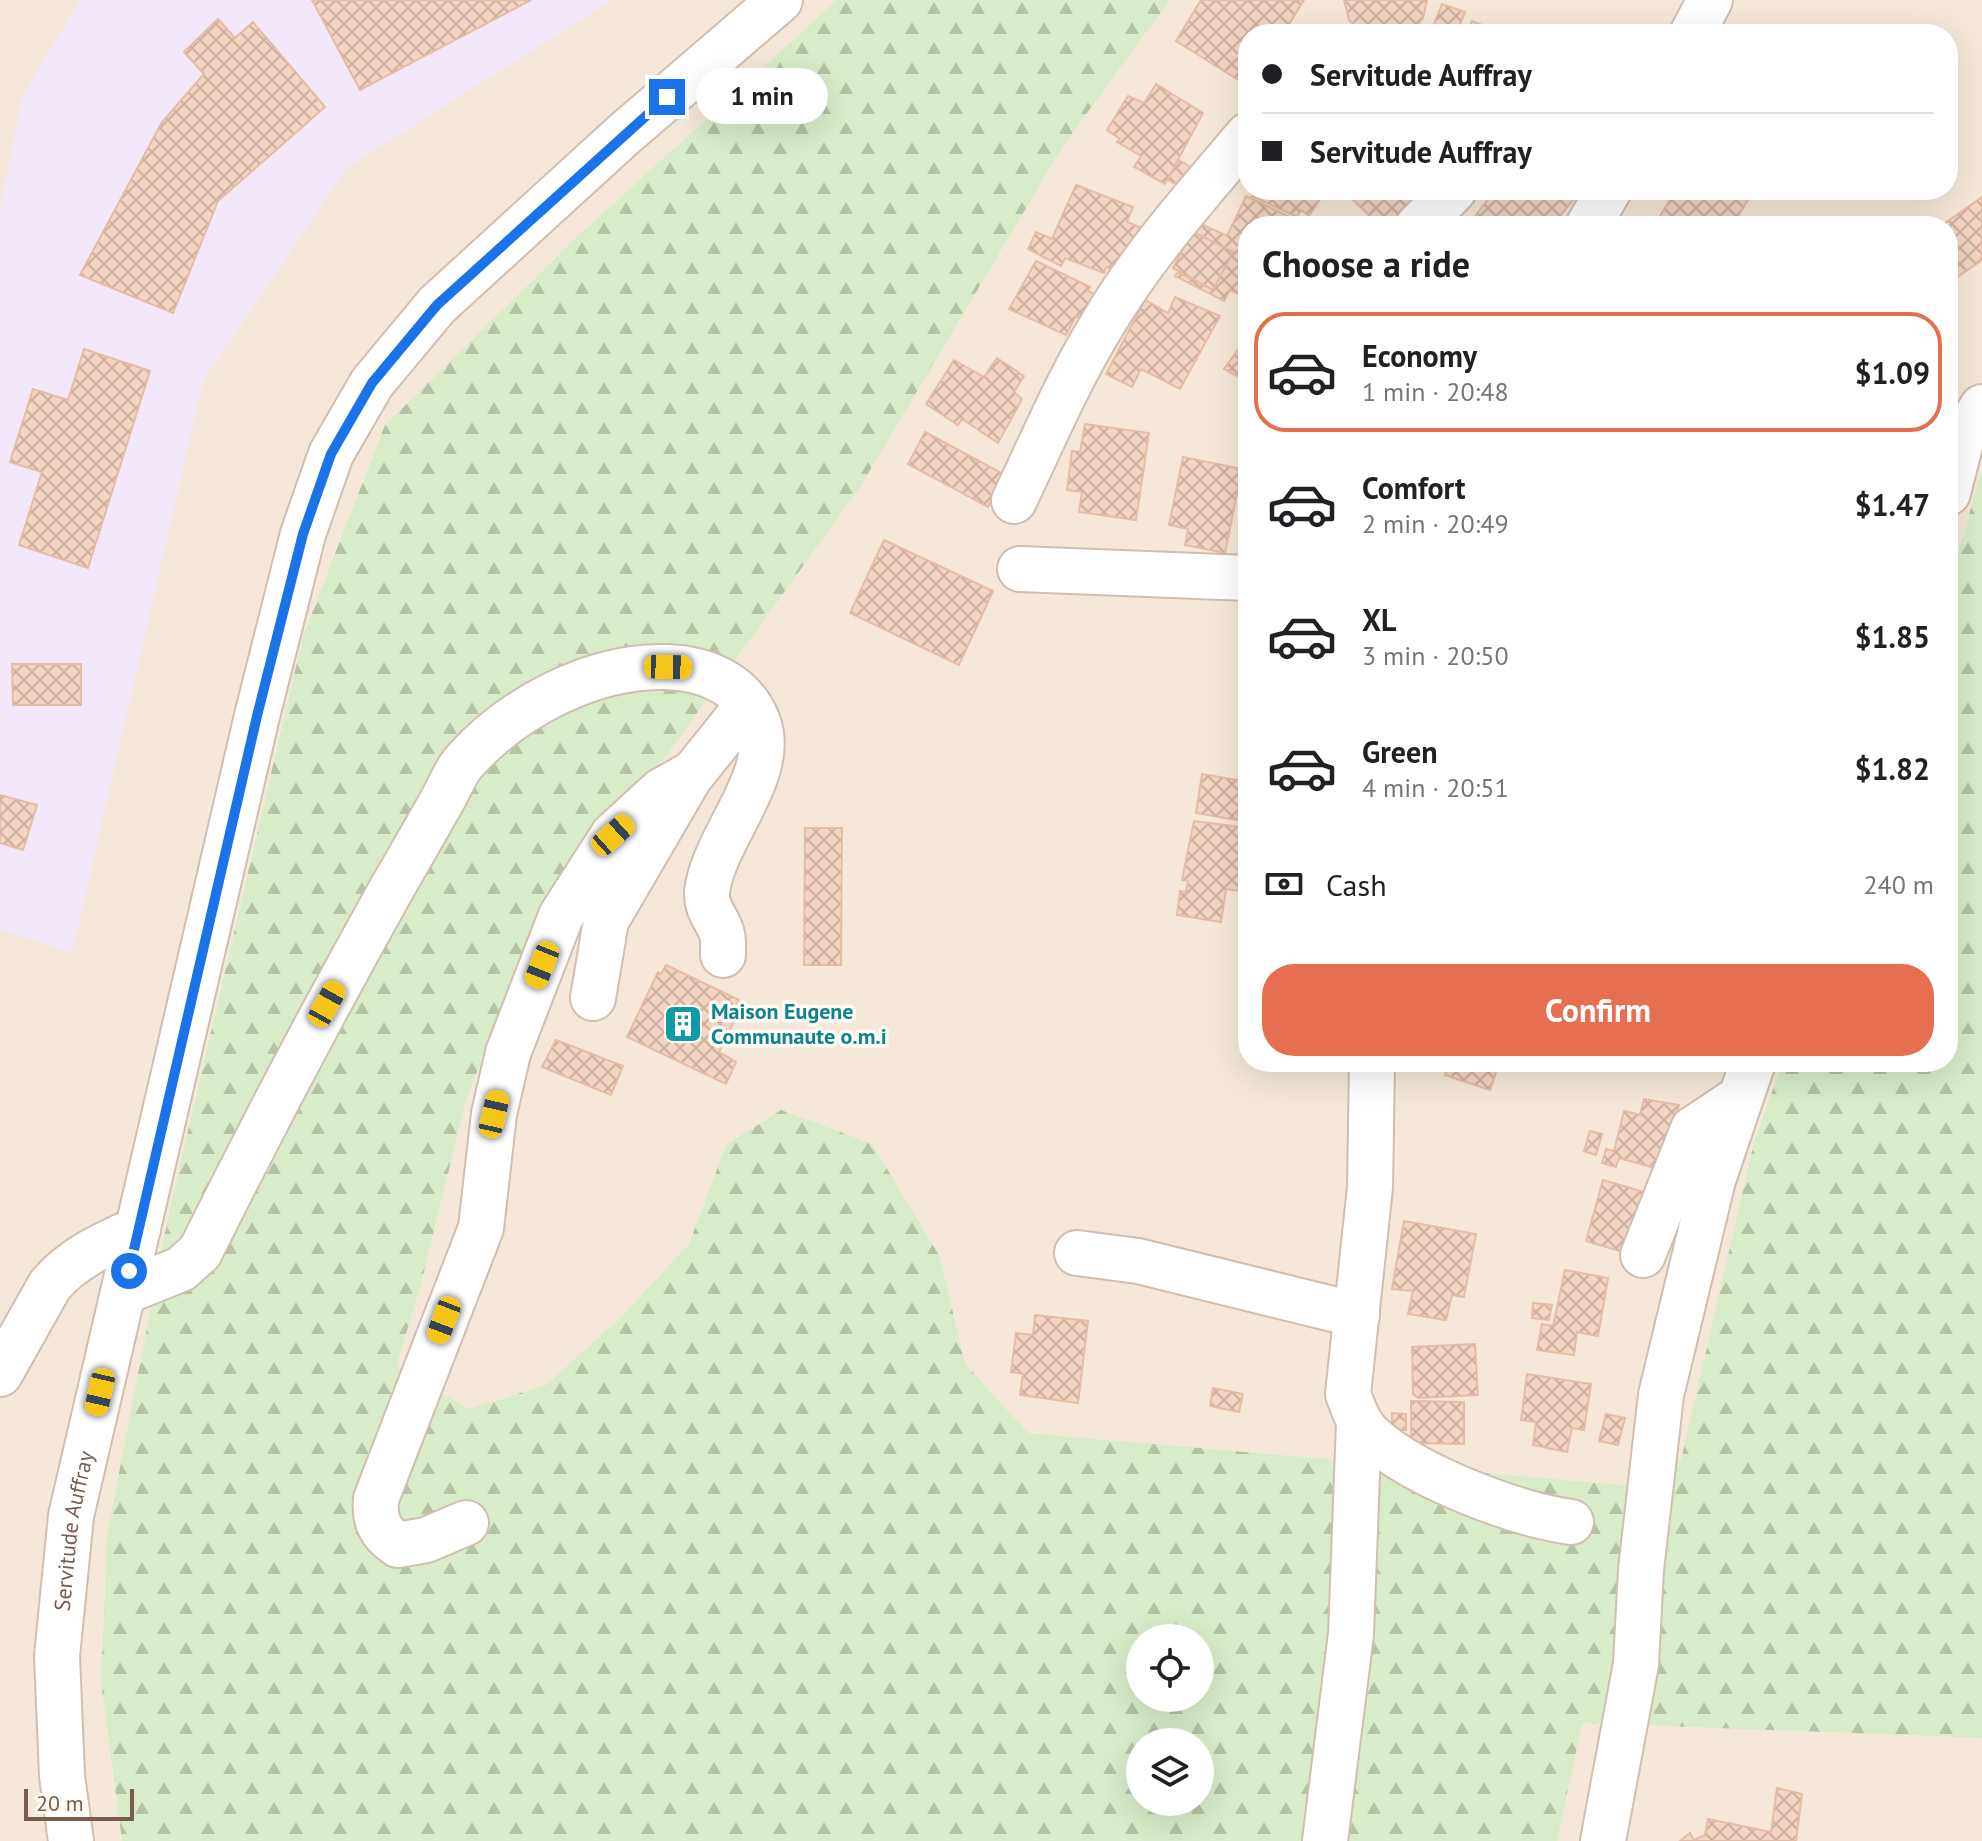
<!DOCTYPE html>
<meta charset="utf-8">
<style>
:root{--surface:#fff;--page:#f2f2f2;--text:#202124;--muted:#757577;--line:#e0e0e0;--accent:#e76f51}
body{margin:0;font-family:"PT Sans",sans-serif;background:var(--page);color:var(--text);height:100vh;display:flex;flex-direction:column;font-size:30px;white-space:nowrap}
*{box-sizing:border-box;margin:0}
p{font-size:26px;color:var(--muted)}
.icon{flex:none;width:44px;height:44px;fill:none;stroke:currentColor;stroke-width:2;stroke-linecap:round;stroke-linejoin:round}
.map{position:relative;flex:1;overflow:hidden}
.details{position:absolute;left:1238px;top:216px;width:720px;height:856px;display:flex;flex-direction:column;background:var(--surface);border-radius:32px;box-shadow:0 8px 32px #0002}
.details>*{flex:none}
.guide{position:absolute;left:1238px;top:24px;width:720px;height:176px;border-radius:32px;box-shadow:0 8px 32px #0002;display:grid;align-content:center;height:176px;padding:0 24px;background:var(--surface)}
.controls{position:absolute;left:1126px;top:1624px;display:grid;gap:16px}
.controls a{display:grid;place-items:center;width:88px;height:88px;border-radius:50%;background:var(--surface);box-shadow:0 8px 32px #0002;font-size:40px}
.scale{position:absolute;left:24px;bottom:20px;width:110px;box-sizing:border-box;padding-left:8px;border:4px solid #7a5c4d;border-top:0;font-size:22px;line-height:28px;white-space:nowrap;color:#7a5c4d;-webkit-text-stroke:6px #fffaf3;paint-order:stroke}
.end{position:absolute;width:36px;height:36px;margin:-18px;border:10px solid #1a73e8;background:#fff;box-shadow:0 0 0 4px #fff}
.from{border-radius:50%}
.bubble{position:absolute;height:56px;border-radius:28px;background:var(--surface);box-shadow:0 8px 32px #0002;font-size:26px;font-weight:800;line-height:56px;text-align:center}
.car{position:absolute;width:24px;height:48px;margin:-24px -12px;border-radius:10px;box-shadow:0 0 6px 2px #0007;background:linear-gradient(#f5c518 24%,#345 0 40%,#f5c518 0 76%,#345 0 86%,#f5c518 0)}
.guide b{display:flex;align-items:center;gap:28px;height:76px;font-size:30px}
.guide b+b{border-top:2px solid var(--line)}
.guide i{width:20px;height:20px;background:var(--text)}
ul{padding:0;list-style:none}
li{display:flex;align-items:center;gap:24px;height:120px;margin:0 16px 12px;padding:0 8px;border:4px solid transparent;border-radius:32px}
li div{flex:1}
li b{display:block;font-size:30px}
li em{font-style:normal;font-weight:800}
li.active{border-color:var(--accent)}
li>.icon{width:72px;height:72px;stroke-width:1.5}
h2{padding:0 24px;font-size:36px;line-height:96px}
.pay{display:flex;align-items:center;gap:20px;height:88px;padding:0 24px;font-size:30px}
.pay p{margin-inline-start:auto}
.primary-button{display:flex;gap:16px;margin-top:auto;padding:16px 24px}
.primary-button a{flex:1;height:92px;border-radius:32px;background:var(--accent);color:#fff;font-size:32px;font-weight:800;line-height:92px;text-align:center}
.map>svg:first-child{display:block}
</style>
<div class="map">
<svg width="1982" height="1841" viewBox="0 0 1982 1841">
<defs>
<pattern id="forest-firs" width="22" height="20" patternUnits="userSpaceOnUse" patternTransform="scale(2)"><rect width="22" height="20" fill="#d8ecc9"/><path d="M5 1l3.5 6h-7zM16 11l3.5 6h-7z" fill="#b4c2a5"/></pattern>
<pattern id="building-cross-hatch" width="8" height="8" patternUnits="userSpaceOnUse" patternTransform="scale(2)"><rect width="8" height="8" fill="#f3d5c3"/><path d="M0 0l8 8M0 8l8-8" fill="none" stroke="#cab0a1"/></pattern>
</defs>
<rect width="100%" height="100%" fill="#fdf6ec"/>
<path fill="#f5e8da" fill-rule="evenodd" d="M 0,0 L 837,0 L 580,234 L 385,425 L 303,636 L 169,1212 L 107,1535 L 101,1683 L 122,1841 L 0,1841 Z
M 1170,0 L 1982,0 L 1982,469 L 1948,588 L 1948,226 L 1248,226 L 1248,1062 L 1783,1062 L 1755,1138 L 1682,1459 L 1624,1485 L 1027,1433 L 965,1364 L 940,1257 L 726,1145 L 689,1244 L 622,1316 L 546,1385 L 469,1409 L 395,1367 L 419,1292 L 466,1100 L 544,902 L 1063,146 ZM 1248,34 L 1948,34 L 1948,190 L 1248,190 Z
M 1581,1723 L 1982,1738 L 1982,1841 L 1557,1841 Z"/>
<path fill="#f3e8fa" d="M 80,0 L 612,0 L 348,167 L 203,381 L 72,953 L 0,930 L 0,210 L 22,97 Z"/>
<path fill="url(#forest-firs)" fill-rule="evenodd" d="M 837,0 L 1170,0 L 1063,146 L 860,487 L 668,753 L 544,902 L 466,1100 L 419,1292 L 396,1366 L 469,1409 L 546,1385 L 622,1316 L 689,1244 L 726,1145 L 781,1110 L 872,1144 L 940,1257 L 965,1364 L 1028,1433 L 1624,1485 L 1681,1460 L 1755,1138 L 1783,1062 L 1948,1062 L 1948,588 L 1982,469 L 1982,1738 L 1582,1723 L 1557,1841 L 122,1841 L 101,1683 L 107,1535 L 169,1212 L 303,636 L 385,425 L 580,234 ZM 1140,1638 L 1200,1638 L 1200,1698 L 1140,1698 ZM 1140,1742 L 1200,1742 L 1200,1802 L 1140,1802 Z"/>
<path fill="url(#building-cross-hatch)" stroke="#e6bba3" stroke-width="2" d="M 312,0 L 531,0 L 360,90 Z
M 1201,0 L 1304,0 L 1283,34 L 1248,34 L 1248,86 L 1176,41 Z
M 1344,0 L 1427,0 L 1427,1 L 1423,18 L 1410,34 L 1362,34 L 1349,20 Z
M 1442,4 L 1465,12 L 1456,34 L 1430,34 Z
M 218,19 L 235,38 L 253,22 L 325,107 L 218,201 L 173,313 L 80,275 L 162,122 L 204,74 L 184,52 Z
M 1472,21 L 1495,30 L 1494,34 L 1467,34 Z
M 1156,84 L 1203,113 L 1165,184 L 1134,167 L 1141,156 L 1117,142 L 1120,139 L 1107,130 L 1128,96 L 1144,103 Z
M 1179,160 L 1199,172 L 1188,192 L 1167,179 Z
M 1076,185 L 1133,207 L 1127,222 L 1149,231 L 1120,273 L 1106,267 L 1104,273 L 1065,258 L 1061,266 L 1028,249 L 1036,232 L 1052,239 Z
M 1255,190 L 1326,190 L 1309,216 L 1301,210 L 1297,217 L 1252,196 Z
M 1348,190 L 1443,190 L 1408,226 L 1380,226 L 1345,192 Z
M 1495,190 L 1572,190 L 1577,195 L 1552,226 L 1472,226 L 1469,224 Z
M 1676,190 L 1754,190 L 1732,226 L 1654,226 Z
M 1246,196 L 1296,220 L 1293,226 L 1248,226 L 1248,299 L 1230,290 L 1224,301 L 1175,276 L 1178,272 L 1213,290 L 1233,252 L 1192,231 L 1197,222 L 1227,236 Z
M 1982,197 L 1982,260 L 1957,277 L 1948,264 L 1948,226 L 1941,226 Z
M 1192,231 L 1233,252 L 1213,290 L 1173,268 Z
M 1036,261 L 1090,287 L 1088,291 L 1100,297 L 1086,321 L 1076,316 L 1066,335 L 1009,309 Z
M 1175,297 L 1220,316 L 1180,389 L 1141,369 L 1132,387 L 1106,374 L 1145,300 L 1168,313 Z
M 1248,336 L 1248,382 L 1224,369 Z
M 84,349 L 150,371 L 88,568 L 19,545 L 42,472 L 10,462 L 33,389 L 68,400 Z
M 997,358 L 1024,376 L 1014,392 L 1022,399 L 998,443 L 962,419 L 958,425 L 926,404 L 954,360 L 984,377 Z
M 1085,424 L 1149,433 L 1136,520 L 1079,512 L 1082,492 L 1067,490 L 1072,451 L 1080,452 Z
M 925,432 L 1005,475 L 988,507 L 908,464 Z
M 1183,457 L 1242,469 L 1225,553 L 1185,545 L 1188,529 L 1169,525 Z
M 884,540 L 993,591 L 959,665 L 850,613 Z
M 12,664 L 81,664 L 81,705 L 13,705 Z
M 1202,774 L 1243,781 L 1237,820 L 1196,813 Z
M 0,795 L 37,805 L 23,850 L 0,843 Z
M 1194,821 L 1248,828 L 1248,892 L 1226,889 L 1221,922 L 1177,915 L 1180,891 L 1186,892 L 1188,881 L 1182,880 Z
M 805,828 L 842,828 L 841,965 L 804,965 Z
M 666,965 L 739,1000 L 735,1009 L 739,1011 L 719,1052 L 736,1062 L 726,1084 L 627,1037 L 658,972 L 661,974 Z
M 556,1040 L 623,1066 L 611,1095 L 542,1067 Z
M 1447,1062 L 1497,1062 L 1499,1063 L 1490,1090 L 1445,1075 L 1449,1063 Z
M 1644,1099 L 1679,1105 L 1662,1170 L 1619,1158 L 1616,1167 L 1602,1163 L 1606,1149 L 1614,1151 L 1624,1111 L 1640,1115 Z
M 1590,1131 L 1602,1134 L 1596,1155 L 1584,1151 Z
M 1603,1180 L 1647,1193 L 1630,1254 L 1586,1241 Z
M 1404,1221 L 1476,1234 L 1464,1297 L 1452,1295 L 1446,1320 L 1408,1314 L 1413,1291 L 1392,1289 Z
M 1565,1270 L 1608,1278 L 1598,1336 L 1577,1332 L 1574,1355 L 1537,1350 L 1542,1324 L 1553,1326 Z
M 1533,1303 L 1552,1305 L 1549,1320 L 1532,1318 Z
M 1035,1315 L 1088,1321 L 1078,1403 L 1020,1395 L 1023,1374 L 1011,1372 L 1016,1333 L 1033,1335 Z
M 1475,1344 L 1478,1395 L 1418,1398 L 1413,1394 L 1412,1347 Z
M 1527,1374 L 1591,1384 L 1584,1430 L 1572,1428 L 1567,1452 L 1533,1445 L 1536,1422 L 1521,1420 Z
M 1213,1388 L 1243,1394 L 1239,1412 L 1210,1406 Z
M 1411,1401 L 1464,1402 L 1464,1444 L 1411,1443 Z
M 1392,1413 L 1406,1414 L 1406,1430 L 1392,1430 Z
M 1606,1414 L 1625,1418 L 1618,1445 L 1599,1441 Z
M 1777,1788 L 1802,1794 L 1796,1841 L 1680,1841 L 1690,1833 L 1694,1840 L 1705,1835 L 1708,1819 L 1771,1832 Z"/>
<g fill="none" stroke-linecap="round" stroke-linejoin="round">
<defs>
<g id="minor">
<path d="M 1692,34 L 1710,0"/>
<path d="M 1418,226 L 1454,190"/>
<path d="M 1588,226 L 1609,190"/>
<path d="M 1948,442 L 1961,441 L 1982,407"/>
<path d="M 1948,493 L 1961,441"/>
<path d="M 1014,501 C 1043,440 1069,378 1105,320 C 1145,253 1198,194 1248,135"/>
<path d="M 1020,569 L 1248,578"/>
<path d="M 593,998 L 606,921 L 690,777 L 747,706"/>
<path d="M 1372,1062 L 1370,1187 L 1348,1394 C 1354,1410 1359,1426 1372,1437 C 1415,1476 1514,1514 1571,1522"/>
<path d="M 1077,1253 L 1138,1261 L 1357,1315"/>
<path d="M 1643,1255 L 1693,1129 L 1741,1097"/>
<path d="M 124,1292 L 181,1269 L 200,1252 C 261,1129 325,1008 392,888 C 409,859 426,829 443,799 C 450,787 455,772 464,762 C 512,708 592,665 666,667 C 704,668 743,683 758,722 C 778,775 713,838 707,892 C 706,909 716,917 721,931 C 724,938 723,947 723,955"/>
<path d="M 0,1374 L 50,1285 C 74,1257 105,1244 138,1229"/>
<path d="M 466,1523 L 426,1540 L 398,1545 C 380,1533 374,1521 376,1499 L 481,1228 L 494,1114 L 508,1053 L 561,916 L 613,835 L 661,791 L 693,773"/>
<path id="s1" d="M 71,1841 L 62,1776 L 57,1656 L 71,1516 L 257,716 L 303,534 L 331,454 L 372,383 L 437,305 L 622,136 L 780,0"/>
<path d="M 1325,1841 L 1351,1634 L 1359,1423"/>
<path d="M 1603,1841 L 1636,1664 L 1641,1570 L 1661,1395 L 1713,1180 L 1753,1062"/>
</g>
</defs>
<use href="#minor" stroke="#d1beb0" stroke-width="48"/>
<use href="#minor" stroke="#fff" stroke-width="44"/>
</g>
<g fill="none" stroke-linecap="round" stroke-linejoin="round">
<path stroke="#1a73e8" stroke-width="10" d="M 129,1271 L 257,716 L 303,534 L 331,454 L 372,383 L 437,305 L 667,97"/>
</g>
<defs>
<symbol id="building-square" viewBox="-11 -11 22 22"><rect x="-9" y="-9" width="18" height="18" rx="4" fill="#0f9aa8" stroke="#fffaf3"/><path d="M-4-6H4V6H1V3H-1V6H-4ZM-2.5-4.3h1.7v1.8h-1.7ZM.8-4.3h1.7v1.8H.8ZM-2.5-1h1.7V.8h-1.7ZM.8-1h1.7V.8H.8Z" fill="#fff"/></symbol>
</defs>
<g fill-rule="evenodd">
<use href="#building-square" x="661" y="1002" width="44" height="44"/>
</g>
<g text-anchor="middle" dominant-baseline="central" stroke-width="7" stroke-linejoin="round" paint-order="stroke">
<g font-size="22" font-weight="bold" fill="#0d838f" stroke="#fffaf3" text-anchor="start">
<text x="711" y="1011">Maison Eugene<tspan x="711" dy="25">Communaute o.m.i</tspan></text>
</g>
<g font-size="22" fill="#7a5c4d" stroke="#fffaf3">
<text stroke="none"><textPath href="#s1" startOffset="312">Servitude Auffray</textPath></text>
</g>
</g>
</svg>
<div class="controls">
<a><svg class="icon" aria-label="locate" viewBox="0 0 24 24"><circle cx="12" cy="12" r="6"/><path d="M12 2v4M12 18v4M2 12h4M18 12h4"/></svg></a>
<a><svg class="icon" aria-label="layers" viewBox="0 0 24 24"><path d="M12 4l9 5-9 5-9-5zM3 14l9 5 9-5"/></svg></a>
</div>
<div class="scale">20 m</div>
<i class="end from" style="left:129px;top:1271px"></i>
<i class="end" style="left:667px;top:97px"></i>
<div class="bubble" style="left:696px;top:68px;width:132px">1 min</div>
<i class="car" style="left:668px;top:667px;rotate:91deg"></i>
<i class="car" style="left:613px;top:835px;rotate:48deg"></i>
<i class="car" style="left:542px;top:965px;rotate:202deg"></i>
<i class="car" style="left:327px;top:1004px;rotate:29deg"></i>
<i class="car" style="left:494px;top:1114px;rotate:13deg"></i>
<i class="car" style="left:444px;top:1320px;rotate:201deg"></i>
<i class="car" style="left:100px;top:1392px;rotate:193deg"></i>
<div class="guide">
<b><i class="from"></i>Servitude Auffray</b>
<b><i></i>Servitude Auffray</b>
</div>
<section class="details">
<h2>Choose a ride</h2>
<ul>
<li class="active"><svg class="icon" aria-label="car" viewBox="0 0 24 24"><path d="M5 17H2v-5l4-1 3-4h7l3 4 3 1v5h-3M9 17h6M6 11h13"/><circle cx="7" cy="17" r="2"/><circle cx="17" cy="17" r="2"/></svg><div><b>Economy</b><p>1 min · 20:48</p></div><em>$1.09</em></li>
<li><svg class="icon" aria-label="car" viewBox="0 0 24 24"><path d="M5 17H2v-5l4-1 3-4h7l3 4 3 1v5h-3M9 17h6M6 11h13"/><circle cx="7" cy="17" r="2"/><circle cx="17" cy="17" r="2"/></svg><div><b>Comfort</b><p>2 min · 20:49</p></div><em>$1.47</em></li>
<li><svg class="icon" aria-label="car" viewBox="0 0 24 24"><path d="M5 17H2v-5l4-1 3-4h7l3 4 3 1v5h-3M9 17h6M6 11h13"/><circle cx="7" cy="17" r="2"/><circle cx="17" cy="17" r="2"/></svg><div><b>XL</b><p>3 min · 20:50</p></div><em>$1.85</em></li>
<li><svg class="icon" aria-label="car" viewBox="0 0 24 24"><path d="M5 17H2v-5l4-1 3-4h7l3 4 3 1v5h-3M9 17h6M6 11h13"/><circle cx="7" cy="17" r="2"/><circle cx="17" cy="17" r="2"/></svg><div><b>Green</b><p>4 min · 20:51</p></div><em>$1.82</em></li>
</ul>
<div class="pay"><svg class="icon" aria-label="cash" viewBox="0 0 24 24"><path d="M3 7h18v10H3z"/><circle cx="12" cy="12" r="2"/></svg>Cash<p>240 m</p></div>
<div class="primary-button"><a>Confirm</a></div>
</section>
</div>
